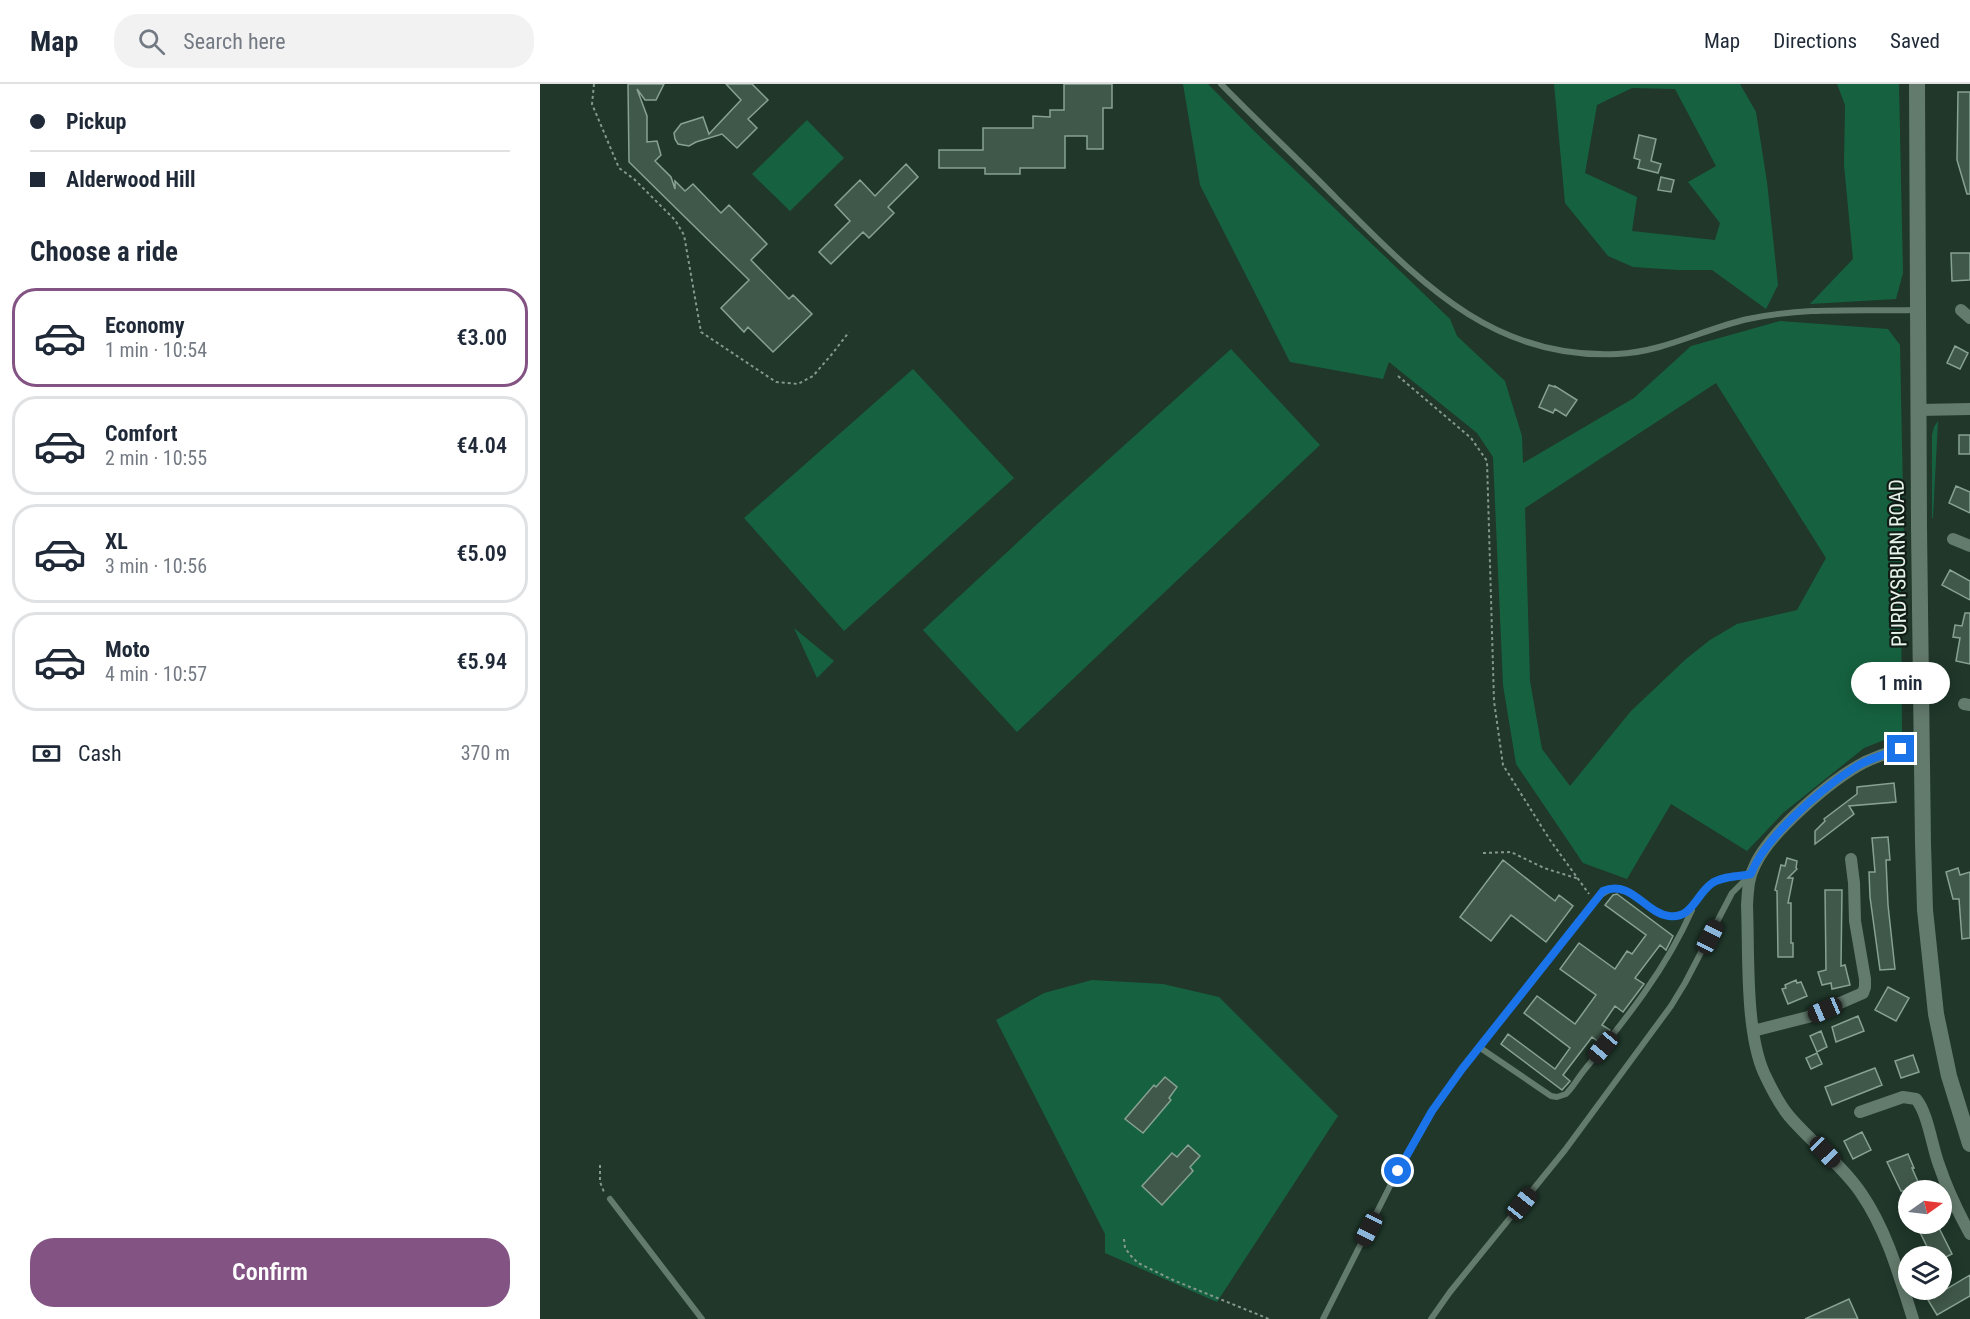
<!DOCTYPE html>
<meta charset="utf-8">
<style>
:root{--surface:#fff;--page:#f2f2f3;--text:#1f2937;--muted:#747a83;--line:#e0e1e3;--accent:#835384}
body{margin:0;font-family:"Roboto Condensed",sans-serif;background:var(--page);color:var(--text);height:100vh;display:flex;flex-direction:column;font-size:22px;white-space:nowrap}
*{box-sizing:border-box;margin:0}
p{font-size:20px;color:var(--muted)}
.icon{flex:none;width:33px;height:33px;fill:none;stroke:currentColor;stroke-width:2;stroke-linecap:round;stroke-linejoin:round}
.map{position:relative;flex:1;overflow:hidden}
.sheet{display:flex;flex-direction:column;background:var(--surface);width:540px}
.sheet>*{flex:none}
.banner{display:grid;align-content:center;height:132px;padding:0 30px;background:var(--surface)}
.needle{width:39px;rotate:76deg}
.tools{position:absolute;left:1358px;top:1096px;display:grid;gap:12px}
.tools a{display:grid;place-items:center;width:54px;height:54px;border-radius:50%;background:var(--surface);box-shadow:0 3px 15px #0003;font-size:30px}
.end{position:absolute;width:27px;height:27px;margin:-14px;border:8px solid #1a73e8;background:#fff;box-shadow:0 0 0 3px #fff}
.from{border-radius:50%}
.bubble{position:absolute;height:42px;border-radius:21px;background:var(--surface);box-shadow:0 3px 15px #0003;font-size:20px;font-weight:600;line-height:42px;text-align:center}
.car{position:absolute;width:18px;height:36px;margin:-18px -9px;border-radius:8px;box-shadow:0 0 4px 2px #0007;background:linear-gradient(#222 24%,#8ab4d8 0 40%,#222 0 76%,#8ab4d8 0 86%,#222 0)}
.banner b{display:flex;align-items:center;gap:21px;height:57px;font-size:22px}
.banner b+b{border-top:2px solid var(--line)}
.banner i{width:15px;height:15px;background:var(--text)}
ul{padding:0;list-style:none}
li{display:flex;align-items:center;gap:18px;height:99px;margin:0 12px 9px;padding:0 18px;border:3px solid var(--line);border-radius:24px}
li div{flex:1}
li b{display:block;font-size:22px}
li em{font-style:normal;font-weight:600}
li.current{border-color:var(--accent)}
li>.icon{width:54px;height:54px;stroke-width:1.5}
h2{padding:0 30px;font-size:27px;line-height:72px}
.pay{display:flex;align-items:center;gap:15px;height:66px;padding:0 30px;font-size:22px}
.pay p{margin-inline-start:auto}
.cta{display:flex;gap:12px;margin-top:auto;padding:12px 30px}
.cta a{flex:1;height:69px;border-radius:24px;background:var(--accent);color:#fff;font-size:24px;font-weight:600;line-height:69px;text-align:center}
header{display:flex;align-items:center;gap:36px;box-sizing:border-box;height:84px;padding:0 30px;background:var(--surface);border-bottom:2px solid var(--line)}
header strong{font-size:28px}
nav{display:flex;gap:33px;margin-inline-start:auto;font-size:21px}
.search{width:420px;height:54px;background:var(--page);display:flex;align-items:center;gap:15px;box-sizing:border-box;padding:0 21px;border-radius:24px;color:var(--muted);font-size:22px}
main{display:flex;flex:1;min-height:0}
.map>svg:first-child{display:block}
</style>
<header>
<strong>Map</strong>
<div class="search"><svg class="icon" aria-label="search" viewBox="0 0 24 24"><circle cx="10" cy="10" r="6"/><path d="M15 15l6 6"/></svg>Search here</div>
<nav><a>Map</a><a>Directions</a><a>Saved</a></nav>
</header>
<main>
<section class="sheet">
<div class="banner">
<b><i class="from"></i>Pickup</b>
<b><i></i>Alderwood Hill</b>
</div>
<h2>Choose a ride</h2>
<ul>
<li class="current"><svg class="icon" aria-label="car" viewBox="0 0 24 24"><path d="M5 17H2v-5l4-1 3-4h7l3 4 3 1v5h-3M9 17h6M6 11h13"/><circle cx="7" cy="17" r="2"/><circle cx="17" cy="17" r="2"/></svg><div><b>Economy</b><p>1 min · 10:54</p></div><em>€3.00</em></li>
<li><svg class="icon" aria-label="car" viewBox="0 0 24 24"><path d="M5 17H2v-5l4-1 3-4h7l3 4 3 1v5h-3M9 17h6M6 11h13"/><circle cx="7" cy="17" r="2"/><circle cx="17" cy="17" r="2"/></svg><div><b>Comfort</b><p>2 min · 10:55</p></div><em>€4.04</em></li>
<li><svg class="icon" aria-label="car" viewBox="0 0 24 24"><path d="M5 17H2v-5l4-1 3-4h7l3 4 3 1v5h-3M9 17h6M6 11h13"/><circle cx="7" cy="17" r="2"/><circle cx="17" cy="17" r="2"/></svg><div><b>XL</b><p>3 min · 10:56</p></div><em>€5.09</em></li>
<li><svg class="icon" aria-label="car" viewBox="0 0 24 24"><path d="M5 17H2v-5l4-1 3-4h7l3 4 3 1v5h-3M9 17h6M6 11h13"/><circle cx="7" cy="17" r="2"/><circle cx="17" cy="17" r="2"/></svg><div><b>Moto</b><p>4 min · 10:57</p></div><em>€5.94</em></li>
</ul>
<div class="pay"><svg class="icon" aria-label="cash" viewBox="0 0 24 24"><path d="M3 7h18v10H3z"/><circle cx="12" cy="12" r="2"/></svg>Cash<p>370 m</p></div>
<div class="cta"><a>Confirm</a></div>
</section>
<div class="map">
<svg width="1430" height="1235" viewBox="0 0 1430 1235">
<rect width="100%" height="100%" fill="#20372a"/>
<path fill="#166240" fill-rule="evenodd" d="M 643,0 L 668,0 L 711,44 L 910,235 L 917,252 L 965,297 L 982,352 L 983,379 L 1094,314 L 1151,262 L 1240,237 L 1348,245 L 1360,261 L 1364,459 L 1361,504 L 1362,649 L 1324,664 L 1243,729 L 1207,767 L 1131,720 L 1087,795 L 1043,779 L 976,680 L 963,601 L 953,373 L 937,349 L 849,278 L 843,295 L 750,278 L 660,101 ZM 1176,299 L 1286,474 L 1257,526 L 1197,540 L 1170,556 L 1146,575 L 1091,627 L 1030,702 L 1002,665 L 990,597 L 985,424 Z
M 1014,0 L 1200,0 L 1216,28 L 1227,98 L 1238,201 L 1226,225 L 1172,186 L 1139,186 L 1093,183 L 1068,172 L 1025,119 ZM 1092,4 L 1135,5 L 1176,82 L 1148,98 L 1180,139 L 1175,156 L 1092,147 L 1097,113 L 1045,89 L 1057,21 Z
M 1297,0 L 1359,0 L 1363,189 L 1356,215 L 1270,220 L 1313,175 L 1304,81 L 1305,21 Z
M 267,36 L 304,74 L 250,127 L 212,90 Z
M 691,265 L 780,361 L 477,648 L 383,546 L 507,431 Z
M 373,285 L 474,394 L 304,547 L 204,434 Z
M 1398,337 L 1393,434 L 1392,434 L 1392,351 L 1394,343 Z
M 254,544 L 294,577 L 277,594 Z
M 552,896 L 623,900 L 679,913 L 798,1032 L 677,1218 L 565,1169 L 565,1150 L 456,936 L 504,909 Z"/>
<path fill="#40584a" stroke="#87a192" stroke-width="1.5" d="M 88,0 L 124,0 L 116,16 L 105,16 L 97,5 L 107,32 L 107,58 L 117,57 L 121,71 L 115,77 L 131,93 L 135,105 L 135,97 L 145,107 L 153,100 L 181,129 L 189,121 L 227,160 L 211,176 L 249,215 L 253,211 L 272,230 L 233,268 L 208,243 L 204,248 L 181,224 L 209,196 L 89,78 Z
M 186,0 L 212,0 L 228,16 L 208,35 L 217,44 L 197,64 L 182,50 L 156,58 L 149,62 L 138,60 L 135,55 L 134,49 L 141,40 L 163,33 L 169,50 L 201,16 Z
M 524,0 L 572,0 L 572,24 L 563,24 L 563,65 L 547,65 L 547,52 L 525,52 L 525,84 L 480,84 L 480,90 L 445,90 L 445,84 L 399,84 L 399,66 L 443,66 L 443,44 L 493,44 L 493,32 L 510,33 L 510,26 L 524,26 Z
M 1418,8 L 1430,8 L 1430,110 L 1427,110 L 1417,76 Z
M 1099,51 L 1116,55 L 1111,77 L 1121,80 L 1118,89 L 1098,84 L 1100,76 L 1094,74 Z
M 366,80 L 378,93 L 348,123 L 354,129 L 329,154 L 323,148 L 291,180 L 279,168 L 310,137 L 295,121 L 320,96 L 335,112 Z
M 1121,93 L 1134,96 L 1131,108 L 1118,106 Z
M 1411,169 L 1430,169 L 1430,196 L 1412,197 Z
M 1415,262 L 1428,269 L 1420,285 L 1407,279 Z
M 1009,301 L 1015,303 L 1015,302 L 1037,316 L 1026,332 L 1015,325 L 1013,329 L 999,323 Z
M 1419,351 L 1430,351 L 1430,370 L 1419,370 Z
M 1416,402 L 1430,408 L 1430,429 L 1409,419 Z
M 1410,486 L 1430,497 L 1430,516 L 1402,501 Z
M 1425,529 L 1430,529 L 1430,580 L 1416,577 L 1420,554 L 1413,553 L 1415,541 L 1422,542 Z
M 1354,699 L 1356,718 L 1309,722 L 1314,730 L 1275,760 L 1275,747 L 1285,737 L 1284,735 L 1317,710 L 1317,703 Z
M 1348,753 L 1350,776 L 1346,776 L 1348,821 L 1355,885 L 1340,886 L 1330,813 L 1329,788 L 1335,788 L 1332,754 Z
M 1247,774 L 1257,777 L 1256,784 L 1257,785 L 1248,794 L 1253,794 L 1248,819 L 1251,819 L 1251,859 L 1253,859 L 1253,873 L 1238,873 L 1237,807 L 1235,806 L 1241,781 L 1245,782 Z
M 963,776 L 1015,817 L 1019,811 L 1033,822 L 1006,858 L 971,831 L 951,857 L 920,833 Z
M 1418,784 L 1420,791 L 1430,788 L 1430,854 L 1422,855 L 1419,815 L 1413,815 L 1406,788 Z
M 1285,806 L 1302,806 L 1301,882 L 1305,881 L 1310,901 L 1292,905 L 1291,899 L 1282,901 L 1278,888 L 1286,886 Z
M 1077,810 L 1133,852 L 1126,866 L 1120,861 L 1095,894 L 1104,900 L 1083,928 L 1075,922 L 1062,941 L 1070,946 L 1060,959 L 1052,953 L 1023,991 L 1030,997 L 1022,1006 L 961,960 L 968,950 L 1015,985 L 1030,964 L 984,929 L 997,912 L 1035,940 L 1056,911 L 1020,885 L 1039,859 L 1075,885 L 1087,867 L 1092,870 L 1106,851 L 1065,821 L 1073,811 Z
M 1256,896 L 1257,899 L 1261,898 L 1267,912 L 1248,920 L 1242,905 L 1246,904 L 1245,901 Z
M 1348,903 L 1369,914 L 1356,937 L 1335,926 Z
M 1318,932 L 1324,947 L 1296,958 L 1292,943 Z
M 1281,947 L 1287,963 L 1277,968 L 1270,952 Z
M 1277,969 L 1282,980 L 1271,985 L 1266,974 Z
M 1373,971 L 1379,988 L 1361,994 L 1355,977 Z
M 1335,984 L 1342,1001 L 1292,1021 L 1285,1003 Z
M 625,993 L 637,1003 L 629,1014 L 631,1016 L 603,1049 L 585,1035 L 614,1001 L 616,1003 Z
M 1322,1048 L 1331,1066 L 1313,1075 L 1304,1057 Z
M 648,1061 L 660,1072 L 650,1083 L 653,1087 L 622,1121 L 602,1102 L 632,1069 L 637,1073 Z
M 1368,1070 L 1374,1084 L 1372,1084 L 1382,1107 L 1361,1107 L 1347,1078 Z
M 1376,1140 L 1397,1140 L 1412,1170 L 1406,1173 L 1392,1173 Z
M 1430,1191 L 1430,1212 L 1397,1231 L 1388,1216 Z
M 1309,1215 L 1318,1235 L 1265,1235 Z"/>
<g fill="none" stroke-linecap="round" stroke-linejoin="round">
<path stroke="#86988d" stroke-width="2" stroke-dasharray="3 3" stroke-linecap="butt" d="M 54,0 L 52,20 L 79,84 L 94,95 L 135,136 L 144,151 L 161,248 L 236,298 L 258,300 L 273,292 L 292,270 L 309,248
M 858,292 L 931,354 L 947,377 L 954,617 L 963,681 L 1010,756 L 1049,810
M 943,769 L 971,768 L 1004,784 L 1039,795
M 60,1081 L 60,1098 L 64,1108
M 584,1155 L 585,1164 L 591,1172 L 598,1179 L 633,1196 L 729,1235"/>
<path stroke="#637b6d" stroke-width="6" d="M 681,0 C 719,39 759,76 797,115 C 879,196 951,276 1077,270 C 1124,268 1163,245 1208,235 C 1263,223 1321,227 1376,226
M 939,963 L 1011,1012 L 1017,1013 L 1026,1010 C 1034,1002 1039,992 1046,984 C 1086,935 1126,885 1152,826
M 70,1115 L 162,1235
M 783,1235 L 850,1102 L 892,1027 L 922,985 L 1054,817 C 1087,783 1099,828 1130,832 C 1152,835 1156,811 1171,800 C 1181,792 1199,792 1211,790
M 891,1235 L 910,1208 L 1025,1066 L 1131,922 L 1145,899 L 1192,809 L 1208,793"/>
<path stroke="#637b6d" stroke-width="12" d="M 1421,226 L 1430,234
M 1379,326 L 1430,325
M 1413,455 L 1430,462
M 1424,620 L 1430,621
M 1213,947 L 1268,933 L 1323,909 L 1325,903 L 1325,895 L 1315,837 L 1314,799 L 1311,775
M 1320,1028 L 1363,1013 L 1376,1015 C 1388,1029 1392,1063 1399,1081 C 1407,1105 1418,1128 1430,1150
M 1373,1235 C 1359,1191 1347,1147 1321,1109 C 1301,1080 1272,1059 1249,1032 C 1239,1020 1231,1004 1224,989 C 1205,946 1209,869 1207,821 C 1208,807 1208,794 1215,781 C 1230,748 1292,695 1325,678 C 1342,670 1362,664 1382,662"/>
<path stroke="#637b6d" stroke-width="16" d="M 1377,0 L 1379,444 L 1383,760 L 1385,826 L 1396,930 L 1409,992 L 1430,1060"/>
</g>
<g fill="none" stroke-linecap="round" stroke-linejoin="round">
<path stroke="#1a73e8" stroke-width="8" d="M 858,1087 L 892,1027 L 922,985 L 1063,807 C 1091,795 1105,829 1129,832 C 1152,835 1156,811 1171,800 C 1181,792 1199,793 1211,790 C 1224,754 1281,705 1314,684 C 1328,675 1345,670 1361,665"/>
</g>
<g text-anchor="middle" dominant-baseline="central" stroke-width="4.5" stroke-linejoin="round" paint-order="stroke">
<g font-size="21" fill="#e4f2e9" stroke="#121c16">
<text transform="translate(1358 479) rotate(-91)">PURDYSBURN ROAD</text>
</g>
</g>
</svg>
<div class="tools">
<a><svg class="needle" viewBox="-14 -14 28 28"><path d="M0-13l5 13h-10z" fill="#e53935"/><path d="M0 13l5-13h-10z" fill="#747a83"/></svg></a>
<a><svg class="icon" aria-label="layers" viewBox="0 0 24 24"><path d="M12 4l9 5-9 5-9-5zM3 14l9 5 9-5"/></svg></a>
</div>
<i class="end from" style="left:858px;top:1087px"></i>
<i class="end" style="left:1361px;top:665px"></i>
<div class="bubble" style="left:1311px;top:578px;width:99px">1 min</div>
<i class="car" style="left:1170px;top:853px;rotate:27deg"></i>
<i class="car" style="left:1285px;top:926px;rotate:247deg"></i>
<i class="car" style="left:1063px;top:963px;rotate:220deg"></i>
<i class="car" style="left:1285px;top:1068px;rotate:136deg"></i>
<i class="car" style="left:982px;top:1120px;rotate:39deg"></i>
<i class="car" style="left:829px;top:1145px;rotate:207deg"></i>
</div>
</main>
